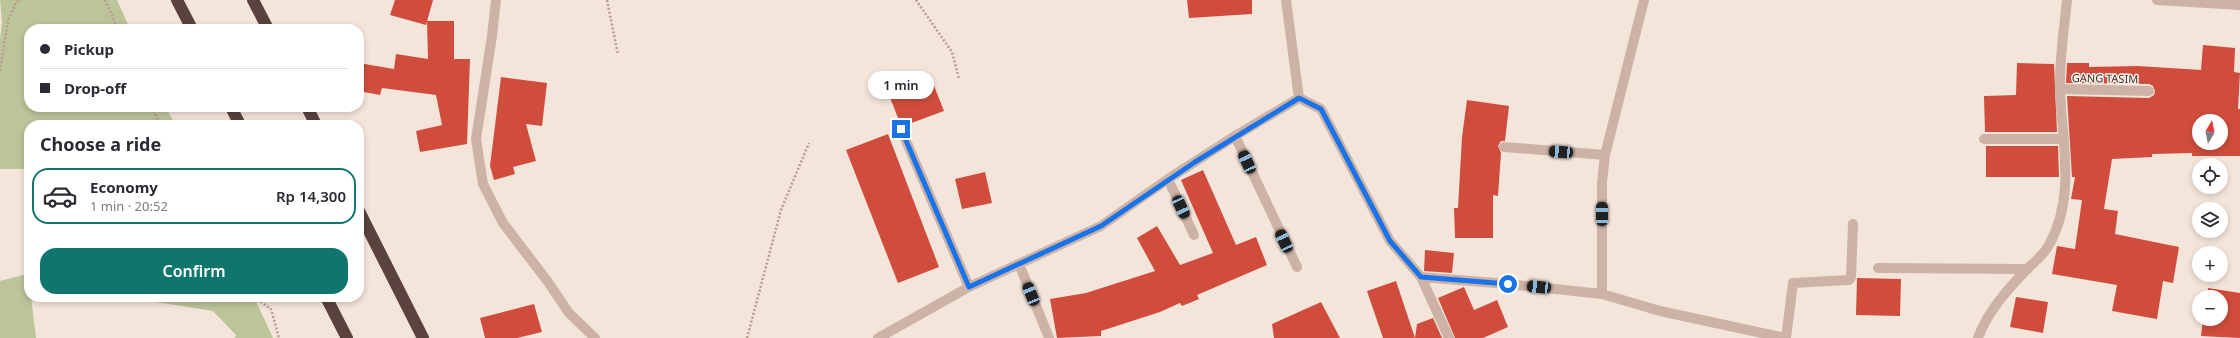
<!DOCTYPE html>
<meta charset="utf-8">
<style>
:root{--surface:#fff;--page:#f2f2f3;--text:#2b2b33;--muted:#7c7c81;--line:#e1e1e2;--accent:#0f766e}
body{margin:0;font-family:"Noto Sans",sans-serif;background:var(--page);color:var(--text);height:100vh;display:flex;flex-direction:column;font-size:15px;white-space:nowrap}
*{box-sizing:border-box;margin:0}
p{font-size:13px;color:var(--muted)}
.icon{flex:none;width:22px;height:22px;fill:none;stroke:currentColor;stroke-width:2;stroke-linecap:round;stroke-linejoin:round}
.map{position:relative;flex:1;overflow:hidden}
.sheet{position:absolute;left:24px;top:120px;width:340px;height:182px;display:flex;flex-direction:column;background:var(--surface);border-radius:16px;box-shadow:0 2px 6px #0003}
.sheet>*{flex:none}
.banner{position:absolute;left:24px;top:24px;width:340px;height:88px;border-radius:16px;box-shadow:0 2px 6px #0003;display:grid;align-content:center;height:88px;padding:0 16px;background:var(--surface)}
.needle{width:26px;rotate:10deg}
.tools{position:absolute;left:2192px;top:114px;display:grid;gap:8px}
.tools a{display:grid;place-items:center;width:36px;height:36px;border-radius:50%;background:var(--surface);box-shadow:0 2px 6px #0003;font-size:20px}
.end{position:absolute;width:18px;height:18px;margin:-9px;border:5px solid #1a73e8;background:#fff;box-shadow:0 0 0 2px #fff}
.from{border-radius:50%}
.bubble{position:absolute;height:28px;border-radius:14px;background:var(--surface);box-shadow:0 2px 6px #0003;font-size:13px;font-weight:600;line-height:28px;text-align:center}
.car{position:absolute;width:12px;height:24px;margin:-12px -6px;border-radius:5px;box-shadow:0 0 3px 1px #0007;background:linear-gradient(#222 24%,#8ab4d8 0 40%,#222 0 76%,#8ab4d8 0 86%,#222 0)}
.banner b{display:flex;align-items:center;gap:14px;height:38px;font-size:15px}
.banner b+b{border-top:1px solid var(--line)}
.banner i{width:10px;height:10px;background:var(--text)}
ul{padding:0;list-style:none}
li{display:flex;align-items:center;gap:12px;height:56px;margin:0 8px 6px;padding:0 8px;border:2px solid transparent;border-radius:16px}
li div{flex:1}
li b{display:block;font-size:15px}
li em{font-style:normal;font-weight:600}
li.current{border-color:var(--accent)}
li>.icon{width:36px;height:36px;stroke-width:1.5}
h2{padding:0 16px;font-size:18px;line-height:48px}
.action{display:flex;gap:8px;margin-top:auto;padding:8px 16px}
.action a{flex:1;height:46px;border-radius:16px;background:var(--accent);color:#fff;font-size:16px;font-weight:600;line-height:46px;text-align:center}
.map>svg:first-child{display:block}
</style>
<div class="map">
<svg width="2240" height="338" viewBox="0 0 2240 338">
<rect width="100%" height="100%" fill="#f4e5db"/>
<path fill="#bcc49a" d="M 0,0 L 117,0 L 130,29 L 29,29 L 29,107 L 166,107 L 175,125 L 29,125 L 29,169 L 0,169 L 0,39 L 2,22 Z
M 27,274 L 29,297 L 31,297 L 36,338 L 0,338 L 0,281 Z
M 153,297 L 254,297 L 273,338 L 235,338 L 236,335 L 213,311 L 156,302 Z"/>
<path fill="#d04d3d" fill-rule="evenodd" d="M 395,0 L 433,0 L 426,25 L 390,15 Z
M 1187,0 L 1252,0 L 1252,14 L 1189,18 Z
M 427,21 L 454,21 L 454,59 L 470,59 L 467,144 L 420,152 L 416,131 L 442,125 L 436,95 L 382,88 L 380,95 L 359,91 L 359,63 L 394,69 L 396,54 L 428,59 Z
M 2203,45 L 2235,48 L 2234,72 L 2240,73 L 2238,109 L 2240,109 L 2240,156 L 2192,156 L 2192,153 L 2152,154 L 2152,157 L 2112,159 L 2104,209 L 2118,211 L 2115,234 L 2179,247 L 2173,283 L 2163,281 L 2157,319 L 2112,311 L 2117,285 L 2052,274 L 2057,246 L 2075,249 L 2082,200 L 2071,199 L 2075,177 L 2072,177 L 2067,96 L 2149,98 L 2154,95 L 2155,91 L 2153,86 L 2149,84 L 2066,83 L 2067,63 L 2089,63 L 2089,67 L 2138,66 L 2201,70 ZM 2199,121 L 2221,121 L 2221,143 L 2199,143 Z
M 2017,63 L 2054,64 L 2057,132 L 1985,132 L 1984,96 L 2016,95 Z
M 501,77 L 547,83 L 542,126 L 526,124 L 536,161 L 513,167 L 515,174 L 494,180 L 490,166 Z
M 931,78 L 944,111 L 906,125 L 900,123 L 889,95 Z
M 1467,100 L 1509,106 L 1505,141 L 1501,141 L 1498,146 L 1501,153 L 1498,196 L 1493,195 L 1493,238 L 1455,238 L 1454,208 L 1458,208 L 1462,137 Z
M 888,134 L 939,267 L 898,283 L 846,150 Z
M 1986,146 L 2058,146 L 2059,177 L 1986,177 Z
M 1203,170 L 1236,245 L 1256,237 L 1267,265 L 1197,295 L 1199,299 L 1182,306 L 1180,303 L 1160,312 L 1101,331 L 1101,336 L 1057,338 L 1050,299 L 1086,293 L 1155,271 L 1137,238 L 1157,226 L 1180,265 L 1213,253 L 1181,180 Z
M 985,172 L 992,203 L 962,209 L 955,179 Z
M 1425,250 L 1454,253 L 1452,273 L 1424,271 Z
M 1857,278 L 1901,279 L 1900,316 L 1856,315 Z
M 1396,281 L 1415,338 L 1383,338 L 1367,291 Z
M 1464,287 L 1474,310 L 1497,300 L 1508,327 L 1483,338 L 1455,338 L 1438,298 Z
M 2208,288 L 2240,293 L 2240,338 L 2201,336 L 2203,319 L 2221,319 L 2221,297 L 2207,297 Z
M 2016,297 L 2048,302 L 2043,333 L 2010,327 Z
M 1321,302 L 1340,338 L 1274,338 L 1272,324 Z
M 534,304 L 542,332 L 517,338 L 485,338 L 480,318 Z
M 1433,318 L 1442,338 L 1415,338 L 1417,324 Z"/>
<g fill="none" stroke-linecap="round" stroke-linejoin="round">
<path stroke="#b99c90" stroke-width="2.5" stroke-dasharray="2 2" stroke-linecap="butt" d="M 105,0 L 118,29
M 607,0 L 618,55
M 916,0 L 952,52 L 959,79
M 0,71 L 8,21 L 16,2 L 21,0
M 152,107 L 160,125
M 254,297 L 271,309 L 279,338
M 747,338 L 781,210 L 809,143"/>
<path stroke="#cdb3a6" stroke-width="10" d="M 496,0 L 492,36 L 476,139 L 483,184 L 503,223 L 548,282 L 569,313 L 595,338
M 1286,0 L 1299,98
M 2157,0 L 2240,5
M 2060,89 L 2149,91
M 1299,98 L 1321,109 L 1390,241 L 1421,277 L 1449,338
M 901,129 L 969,287
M 1235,136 L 1297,267
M 1984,139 L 2063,139
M 1504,147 L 1605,155
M 1168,179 L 1194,235
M 1019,264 L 1049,338
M 1878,268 L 2028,269
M 1421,277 L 1508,284 L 1602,294 L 1660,311 L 1785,338
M 1602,294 L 1602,182 L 1605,155 L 1644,0
M 878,338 L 969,287 L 1101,226 L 1168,179 L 1235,136 L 1299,98
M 1786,338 L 1793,283 L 1849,280 L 1851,277 L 1853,224
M 1978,338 C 1987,312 2008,289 2027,269 C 2035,261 2044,255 2049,245 C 2076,197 2062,142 2060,90 C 2059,61 2064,30 2067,0"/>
<path stroke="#5a433e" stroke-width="12" d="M 177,0 L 192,29
M 253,0 L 268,29
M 231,107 L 240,125
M 307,107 L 316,125
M 359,211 L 423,338
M 326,297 L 347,338"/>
</g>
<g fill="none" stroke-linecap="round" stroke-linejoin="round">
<path stroke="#1a73e8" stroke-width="5" d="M 901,129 L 969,287 L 1101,226 L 1195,162 L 1299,98 L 1321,109 L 1390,241 L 1421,277 L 1508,284"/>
</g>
<g text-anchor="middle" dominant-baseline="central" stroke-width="3" stroke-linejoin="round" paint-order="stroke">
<g font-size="11" fill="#392b27" stroke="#fbf0e8">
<text transform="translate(2105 78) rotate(1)">GANG TASIM</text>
</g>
</g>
</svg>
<div class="tools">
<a><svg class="needle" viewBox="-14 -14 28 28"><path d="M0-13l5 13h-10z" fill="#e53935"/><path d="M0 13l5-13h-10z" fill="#7c7c81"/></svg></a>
<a><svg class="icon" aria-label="locate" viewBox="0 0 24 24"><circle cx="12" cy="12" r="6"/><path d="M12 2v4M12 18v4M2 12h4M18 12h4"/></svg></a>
<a><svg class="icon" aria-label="layers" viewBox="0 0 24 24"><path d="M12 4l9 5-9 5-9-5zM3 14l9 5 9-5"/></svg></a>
<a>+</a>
<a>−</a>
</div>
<i class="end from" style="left:1508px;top:284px"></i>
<i class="end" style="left:901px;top:129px"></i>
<div class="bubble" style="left:868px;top:71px;width:66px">1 min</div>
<i class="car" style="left:1561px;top:152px;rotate:274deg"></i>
<i class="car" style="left:1247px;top:162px;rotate:335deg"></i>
<i class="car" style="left:1181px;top:207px;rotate:155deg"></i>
<i class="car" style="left:1602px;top:214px;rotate:0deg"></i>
<i class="car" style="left:1284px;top:241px;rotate:335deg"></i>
<i class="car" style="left:1539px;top:287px;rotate:276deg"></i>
<i class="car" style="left:1031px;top:294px;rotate:338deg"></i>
<div class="banner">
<b><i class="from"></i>Pickup</b>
<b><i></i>Drop-off</b>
</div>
<section class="sheet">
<h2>Choose a ride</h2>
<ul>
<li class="current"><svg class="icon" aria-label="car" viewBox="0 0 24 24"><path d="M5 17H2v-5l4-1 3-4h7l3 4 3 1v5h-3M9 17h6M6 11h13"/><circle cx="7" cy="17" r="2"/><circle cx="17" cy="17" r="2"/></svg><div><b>Economy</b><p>1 min · 20:52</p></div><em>Rp 14,300</em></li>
</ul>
<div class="action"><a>Confirm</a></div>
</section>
</div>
